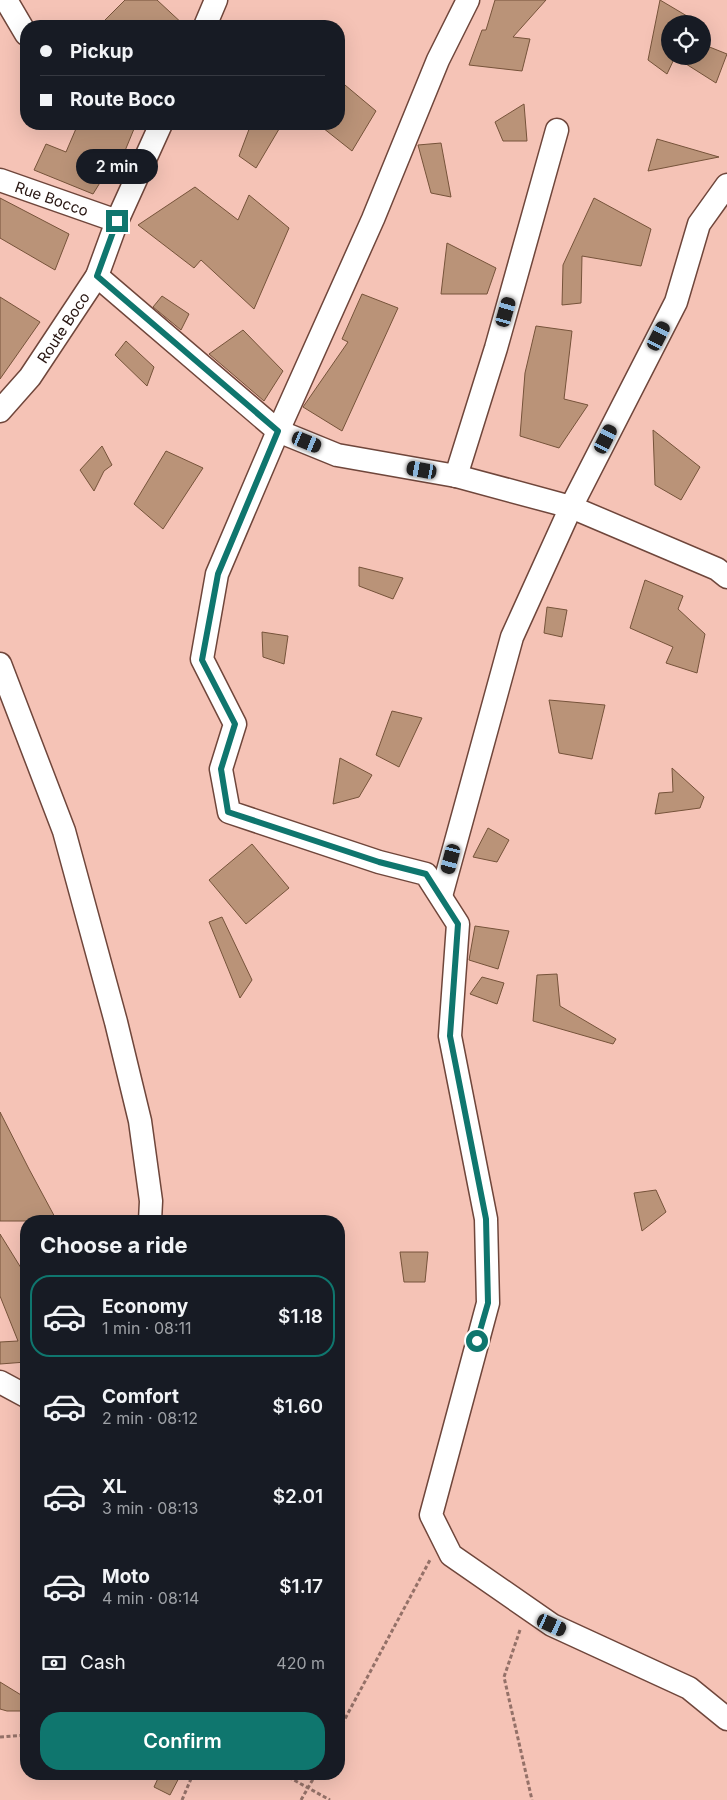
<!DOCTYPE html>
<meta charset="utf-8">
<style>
:root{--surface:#171b24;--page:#242831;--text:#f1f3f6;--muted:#9ea1a6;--line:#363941;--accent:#0f766e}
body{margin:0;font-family:Inter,sans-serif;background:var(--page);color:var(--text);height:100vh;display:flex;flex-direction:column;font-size:19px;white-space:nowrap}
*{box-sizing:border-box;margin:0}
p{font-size:16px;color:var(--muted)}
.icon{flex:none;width:28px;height:28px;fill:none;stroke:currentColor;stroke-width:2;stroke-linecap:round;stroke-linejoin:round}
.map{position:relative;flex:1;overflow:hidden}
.panel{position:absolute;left:20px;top:1215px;width:325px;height:565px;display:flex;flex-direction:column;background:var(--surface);border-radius:20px;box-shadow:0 5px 20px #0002}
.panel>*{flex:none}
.banner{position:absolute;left:20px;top:20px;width:325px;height:110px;border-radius:20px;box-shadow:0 5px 20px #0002;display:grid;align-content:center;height:110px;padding:0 20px;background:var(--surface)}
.fabs{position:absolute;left:661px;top:15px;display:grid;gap:10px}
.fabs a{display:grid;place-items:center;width:50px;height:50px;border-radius:50%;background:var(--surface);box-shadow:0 5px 20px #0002;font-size:25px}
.end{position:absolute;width:22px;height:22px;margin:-11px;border:6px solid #0f766e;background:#fff;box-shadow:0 0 0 2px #fff}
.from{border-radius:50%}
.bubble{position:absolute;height:35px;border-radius:18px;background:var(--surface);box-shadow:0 5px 20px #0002;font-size:16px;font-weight:600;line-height:35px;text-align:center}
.car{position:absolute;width:15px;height:30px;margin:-15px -8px;border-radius:6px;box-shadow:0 0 4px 1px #0007;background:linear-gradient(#222 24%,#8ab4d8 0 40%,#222 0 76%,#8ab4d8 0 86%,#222 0)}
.banner b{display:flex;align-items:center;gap:18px;height:48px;font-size:19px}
.banner b+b{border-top:1px solid var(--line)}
.banner i{width:12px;height:12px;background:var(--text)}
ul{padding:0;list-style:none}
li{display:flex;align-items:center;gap:15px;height:82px;margin:0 10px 8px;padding:0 10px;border:2px solid transparent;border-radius:20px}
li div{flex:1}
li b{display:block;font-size:19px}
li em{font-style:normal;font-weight:600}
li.active{border-color:var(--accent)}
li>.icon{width:45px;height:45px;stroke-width:1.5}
h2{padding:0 20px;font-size:22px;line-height:60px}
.pay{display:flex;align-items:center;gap:12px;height:55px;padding:0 20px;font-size:19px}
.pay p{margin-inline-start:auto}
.action{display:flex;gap:10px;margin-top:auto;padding:10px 20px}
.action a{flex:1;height:58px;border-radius:20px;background:var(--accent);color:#fff;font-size:20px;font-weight:600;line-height:58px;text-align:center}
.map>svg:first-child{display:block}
</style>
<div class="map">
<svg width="727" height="1800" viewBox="0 0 727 1800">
<rect width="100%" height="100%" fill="#f5c3b6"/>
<path fill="#ba9378" stroke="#76533a" d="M 125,0 L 157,0 L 185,26 L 99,26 Z
M 495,0 L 546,0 L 513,37 L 530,39 L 522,71 L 469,65 L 482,30 L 486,30 Z
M 660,0 L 692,19 L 690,24 L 670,24 L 670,56 L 702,56 L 702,44 L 727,54 L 716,83 L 675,57 L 667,74 L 648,60 Z
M 339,80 L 376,111 L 352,151 L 318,124 L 339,124 Z
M 524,104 L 527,141 L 503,141 L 495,122 Z
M 78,124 L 136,124 L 120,163 L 114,160 L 93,194 L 34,170 L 46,144 L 66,152 Z
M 251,124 L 282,124 L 256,168 L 239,156 Z
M 657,139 L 719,157 L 648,171 Z
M 441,143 L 451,197 L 431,193 L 418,145 Z
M 195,187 L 238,220 L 249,195 L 289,228 L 254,309 L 201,260 L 194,268 L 138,225 Z
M 0,198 L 69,234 L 55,270 L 0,238 Z
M 594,198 L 651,229 L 641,266 L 582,256 L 581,303 L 562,305 L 563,265 Z
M 447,243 L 496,268 L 487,294 L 441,294 Z
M 362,294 L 398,308 L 342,431 L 303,407 L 348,342 L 342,339 Z
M 162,296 L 189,314 L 181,330 L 153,307 Z
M 0,297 L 40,322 L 0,379 Z
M 536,326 L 572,331 L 564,399 L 588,405 L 559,448 L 520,436 L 525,373 Z
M 243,330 L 283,371 L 264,401 L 209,354 Z
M 126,341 L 154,367 L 147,386 L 115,355 Z
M 653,430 L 700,467 L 681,500 L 655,485 Z
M 102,446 L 112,465 L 104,471 L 94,491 L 80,470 Z
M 166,451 L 203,468 L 163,529 L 134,504 Z
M 359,567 L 403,578 L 393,599 L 359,586 Z
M 645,580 L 683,596 L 678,609 L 705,634 L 697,673 L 666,663 L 673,647 L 630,628 Z
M 547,607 L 567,610 L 562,637 L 544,633 Z
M 262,632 L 288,636 L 284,664 L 263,657 Z
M 549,700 L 605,705 L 592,759 L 559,753 Z
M 392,711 L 422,718 L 399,767 L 376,755 Z
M 340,758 L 372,775 L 359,797 L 333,804 Z
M 672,768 L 704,797 L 700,808 L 655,814 L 659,793 L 673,792 Z
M 488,828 L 509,840 L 497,862 L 473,857 Z
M 252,844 L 289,888 L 246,924 L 209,880 Z
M 222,917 L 252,980 L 240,998 L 209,922 Z
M 475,926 L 509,931 L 498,969 L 469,960 Z
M 557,974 L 560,1006 L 616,1039 L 613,1044 L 533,1021 L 537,975 Z
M 482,977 L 504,983 L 497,1004 L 470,994 Z
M 0,1112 L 29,1169 L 57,1221 L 0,1221 Z
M 656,1190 L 666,1212 L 642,1231 L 634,1193 Z
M 0,1234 L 26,1276 L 26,1362 L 0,1364 L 0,1342 L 18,1341 L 0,1296 Z
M 400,1252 L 428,1252 L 425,1282 L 404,1282 Z
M 0,1682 L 26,1698 L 26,1711 L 7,1711 L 0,1709 Z
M 160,1774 L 181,1774 L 170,1795 L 154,1787 Z"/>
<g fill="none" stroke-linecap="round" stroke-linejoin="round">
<defs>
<g id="minor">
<path d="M 6,0 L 26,34"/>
<path d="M 468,0 L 438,60 L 373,219 L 278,431 L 217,574 L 202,659 L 235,724 L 221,769 L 229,812 L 379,862 L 426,874 L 458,924 L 450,1036 L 486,1219 L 488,1303 L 431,1515 L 451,1555 L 552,1625 L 689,1688 L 727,1719"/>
<path d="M 205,26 L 216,0"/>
<path id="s1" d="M 0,180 L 117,221"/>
<path d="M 97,276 L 278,431 L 337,455 L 456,476 L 571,507 L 717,569 L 727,577"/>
<path id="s2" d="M 0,411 L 30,377 L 97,276 L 117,221 L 161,124"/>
<path d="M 456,476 L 496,348 L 557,130"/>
<path d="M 0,664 L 64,831 L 116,1022 L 140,1121 L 151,1201 L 150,1221"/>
<path d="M 441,896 L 512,637 L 571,507 L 676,302 L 699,224 L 727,185"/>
<path d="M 0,1382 L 26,1396"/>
</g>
</defs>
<use href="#minor" stroke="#6f463b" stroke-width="25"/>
<path stroke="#947168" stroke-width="3" stroke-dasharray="4 2.5" stroke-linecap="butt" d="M 520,1630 L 504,1677 L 532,1800
M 339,1730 L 430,1560
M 0,1737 L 26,1735
M 283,1774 L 330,1800
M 182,1800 L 193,1774
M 301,1800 L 316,1774"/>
<use href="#minor" stroke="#fff" stroke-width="22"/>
</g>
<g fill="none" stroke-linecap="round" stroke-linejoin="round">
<path stroke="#0f766e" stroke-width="6" d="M 117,221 L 97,276 L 278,431 L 218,574 L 202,660 L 235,724 L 221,769 L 228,812 L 379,862 L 426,874 L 458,924 L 450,1036 L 486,1219 L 488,1303 L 477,1341"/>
</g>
<g text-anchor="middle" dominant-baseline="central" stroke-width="4.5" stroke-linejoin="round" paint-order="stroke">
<g font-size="15" fill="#261410" stroke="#fdede9">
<text stroke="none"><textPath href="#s1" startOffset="55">Rue Bocco</textPath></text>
<text stroke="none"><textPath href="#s2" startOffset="105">Route Boco</textPath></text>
</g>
</g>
</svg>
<div class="fabs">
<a><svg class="icon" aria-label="locate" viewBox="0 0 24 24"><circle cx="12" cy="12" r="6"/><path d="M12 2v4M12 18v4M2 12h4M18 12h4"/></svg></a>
</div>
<i class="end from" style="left:477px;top:1341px"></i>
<i class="end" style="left:117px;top:221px"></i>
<div class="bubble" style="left:76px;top:149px;width:82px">2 min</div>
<i class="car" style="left:506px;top:312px;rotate:16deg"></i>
<i class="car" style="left:659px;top:336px;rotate:27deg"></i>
<i class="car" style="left:606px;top:439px;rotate:27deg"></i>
<i class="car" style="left:307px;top:442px;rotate:112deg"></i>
<i class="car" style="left:422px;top:470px;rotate:280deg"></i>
<i class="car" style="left:451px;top:859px;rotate:195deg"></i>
<i class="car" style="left:552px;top:1625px;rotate:115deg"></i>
<div class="banner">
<b><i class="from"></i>Pickup</b>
<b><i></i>Route Boco</b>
</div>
<section class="panel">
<h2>Choose a ride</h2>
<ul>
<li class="active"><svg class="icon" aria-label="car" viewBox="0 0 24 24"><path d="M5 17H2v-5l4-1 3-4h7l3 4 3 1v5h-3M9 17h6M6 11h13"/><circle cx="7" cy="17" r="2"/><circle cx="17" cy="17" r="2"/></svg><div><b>Economy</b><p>1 min · 08:11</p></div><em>$1.18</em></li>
<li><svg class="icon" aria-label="car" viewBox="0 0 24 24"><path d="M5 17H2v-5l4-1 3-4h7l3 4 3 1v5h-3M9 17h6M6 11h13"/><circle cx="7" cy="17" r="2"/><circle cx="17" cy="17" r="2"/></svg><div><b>Comfort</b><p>2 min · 08:12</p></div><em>$1.60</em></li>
<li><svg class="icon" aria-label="car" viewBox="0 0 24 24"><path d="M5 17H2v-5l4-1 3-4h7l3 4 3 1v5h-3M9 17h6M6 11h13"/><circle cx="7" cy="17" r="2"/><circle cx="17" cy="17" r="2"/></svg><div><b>XL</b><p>3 min · 08:13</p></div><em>$2.01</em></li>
<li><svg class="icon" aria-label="car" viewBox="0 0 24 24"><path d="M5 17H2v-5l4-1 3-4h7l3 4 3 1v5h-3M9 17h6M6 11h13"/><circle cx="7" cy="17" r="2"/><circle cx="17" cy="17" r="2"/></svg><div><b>Moto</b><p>4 min · 08:14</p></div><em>$1.17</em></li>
</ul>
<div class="pay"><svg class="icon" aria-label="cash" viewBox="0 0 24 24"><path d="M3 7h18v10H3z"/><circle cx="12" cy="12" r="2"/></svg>Cash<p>420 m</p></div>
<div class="action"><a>Confirm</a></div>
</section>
</div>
